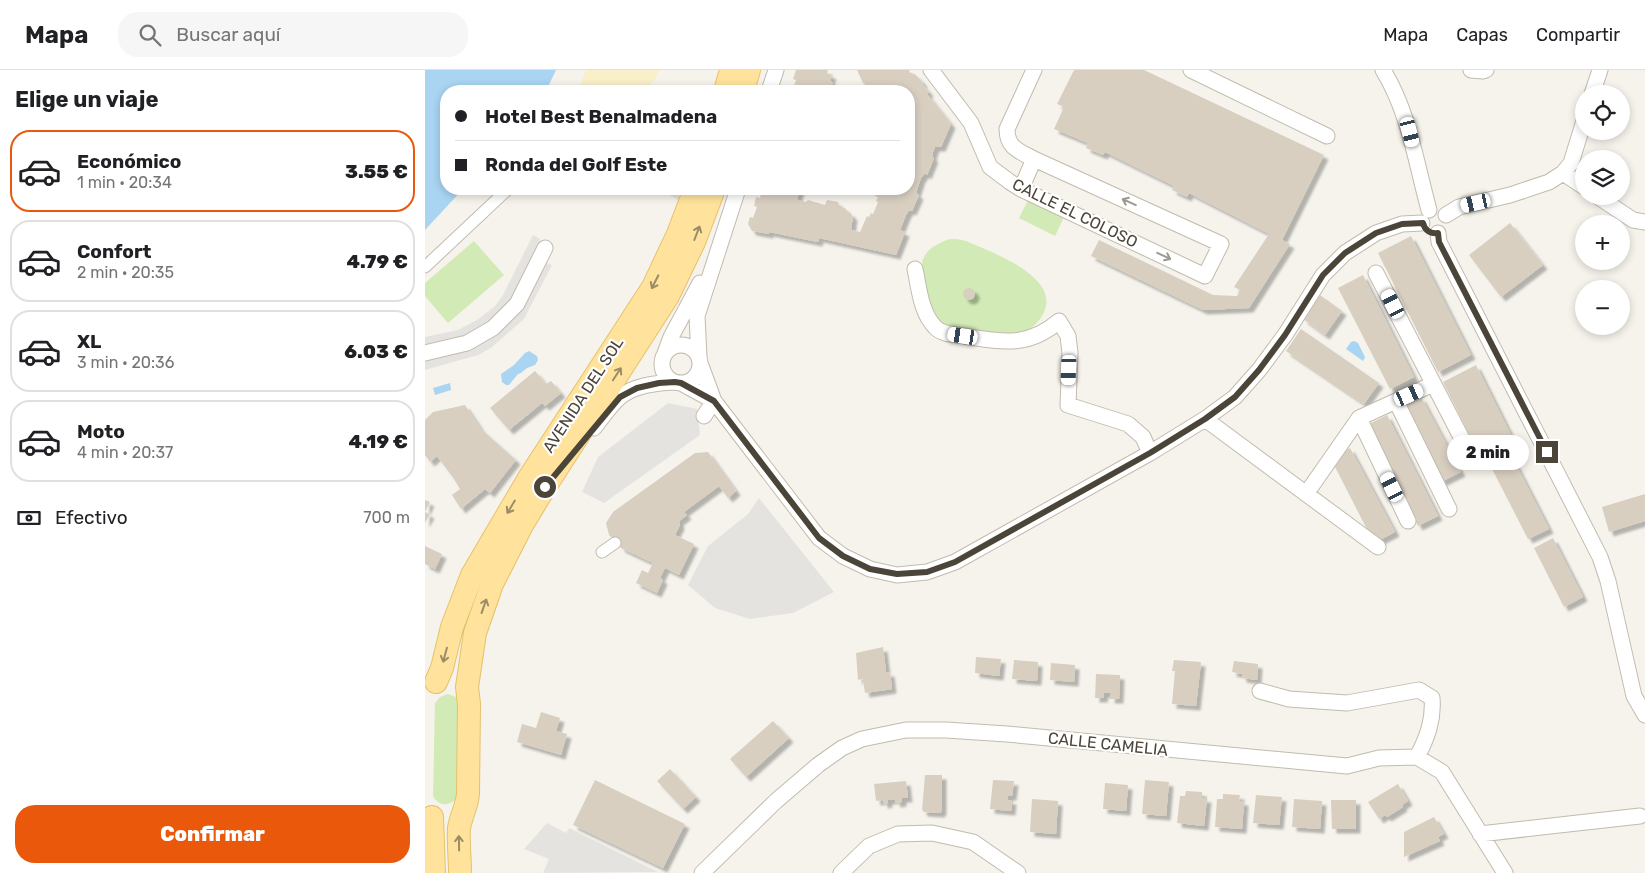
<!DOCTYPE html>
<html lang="es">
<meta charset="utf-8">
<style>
:root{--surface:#fff;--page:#f6f6f6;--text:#202124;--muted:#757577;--line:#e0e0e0;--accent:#ea580c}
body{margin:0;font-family:Rubik,sans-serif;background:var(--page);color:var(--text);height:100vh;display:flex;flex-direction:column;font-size:19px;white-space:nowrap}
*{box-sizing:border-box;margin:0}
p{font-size:16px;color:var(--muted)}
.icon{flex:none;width:28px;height:28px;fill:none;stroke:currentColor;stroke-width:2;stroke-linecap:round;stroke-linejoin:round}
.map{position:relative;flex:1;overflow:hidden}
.panel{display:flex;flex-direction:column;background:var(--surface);width:425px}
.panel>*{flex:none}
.guide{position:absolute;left:15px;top:15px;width:475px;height:110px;border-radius:20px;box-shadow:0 2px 8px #0003;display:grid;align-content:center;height:110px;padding:0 15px;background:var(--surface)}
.controls{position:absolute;left:1150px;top:15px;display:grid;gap:10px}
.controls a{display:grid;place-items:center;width:55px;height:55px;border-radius:50%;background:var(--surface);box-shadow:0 2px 8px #0003;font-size:25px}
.end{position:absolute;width:22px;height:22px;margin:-11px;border:6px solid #4b4439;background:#fff;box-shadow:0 0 0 2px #fff}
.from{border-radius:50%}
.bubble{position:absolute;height:35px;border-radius:18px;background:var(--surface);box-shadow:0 2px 8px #0003;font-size:16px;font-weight:800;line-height:35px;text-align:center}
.car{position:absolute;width:15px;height:30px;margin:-15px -8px;border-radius:6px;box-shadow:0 0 4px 1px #0007;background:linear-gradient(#fff 24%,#345 0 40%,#fff 0 76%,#345 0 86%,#fff 0)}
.guide b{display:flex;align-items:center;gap:18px;height:48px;font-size:19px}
.guide b+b{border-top:1px solid var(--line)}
.guide i{width:12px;height:12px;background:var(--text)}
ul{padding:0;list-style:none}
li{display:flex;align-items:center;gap:15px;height:82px;margin:0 10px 8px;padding:0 5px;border:2px solid var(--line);border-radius:20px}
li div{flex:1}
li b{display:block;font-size:19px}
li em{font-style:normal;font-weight:800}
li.on{border-color:var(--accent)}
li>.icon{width:45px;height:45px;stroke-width:1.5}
h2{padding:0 15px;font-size:22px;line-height:60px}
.pay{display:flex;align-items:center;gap:12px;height:55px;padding:0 15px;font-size:19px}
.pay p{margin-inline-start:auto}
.button{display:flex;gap:10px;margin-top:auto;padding:10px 15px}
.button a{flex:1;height:58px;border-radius:20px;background:var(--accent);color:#fff;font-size:20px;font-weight:800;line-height:58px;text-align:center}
header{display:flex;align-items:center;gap:30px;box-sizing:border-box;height:70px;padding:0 25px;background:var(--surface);border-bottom:1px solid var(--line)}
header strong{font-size:24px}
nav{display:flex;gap:28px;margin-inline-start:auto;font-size:18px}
.search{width:350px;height:45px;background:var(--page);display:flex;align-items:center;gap:12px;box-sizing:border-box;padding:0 18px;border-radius:20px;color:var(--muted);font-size:19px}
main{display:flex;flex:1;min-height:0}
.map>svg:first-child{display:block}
</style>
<header>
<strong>Mapa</strong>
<div class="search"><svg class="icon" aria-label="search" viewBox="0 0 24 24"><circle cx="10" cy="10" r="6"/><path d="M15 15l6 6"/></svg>Buscar aquí</div>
<nav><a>Mapa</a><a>Capas</a><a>Compartir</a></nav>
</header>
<main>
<section class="panel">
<h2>Elige un viaje</h2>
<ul>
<li class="on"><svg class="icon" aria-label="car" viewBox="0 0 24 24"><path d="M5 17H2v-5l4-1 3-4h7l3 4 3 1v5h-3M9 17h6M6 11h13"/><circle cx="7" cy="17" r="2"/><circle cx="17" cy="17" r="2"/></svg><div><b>Económico</b><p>1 min · 20:34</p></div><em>3.55 €</em></li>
<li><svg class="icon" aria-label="car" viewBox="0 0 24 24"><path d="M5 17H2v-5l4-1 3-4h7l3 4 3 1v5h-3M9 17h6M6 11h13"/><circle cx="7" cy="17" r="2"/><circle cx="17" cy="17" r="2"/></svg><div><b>Confort</b><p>2 min · 20:35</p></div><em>4.79 €</em></li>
<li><svg class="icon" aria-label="car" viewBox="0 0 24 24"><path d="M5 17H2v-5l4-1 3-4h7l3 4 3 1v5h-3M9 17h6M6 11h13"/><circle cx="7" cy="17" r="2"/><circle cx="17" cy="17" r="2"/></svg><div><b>XL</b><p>3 min · 20:36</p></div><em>6.03 €</em></li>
<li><svg class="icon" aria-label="car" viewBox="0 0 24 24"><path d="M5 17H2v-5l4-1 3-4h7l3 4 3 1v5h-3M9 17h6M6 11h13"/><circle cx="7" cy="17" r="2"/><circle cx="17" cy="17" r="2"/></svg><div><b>Moto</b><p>4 min · 20:37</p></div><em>4.19 €</em></li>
</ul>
<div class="pay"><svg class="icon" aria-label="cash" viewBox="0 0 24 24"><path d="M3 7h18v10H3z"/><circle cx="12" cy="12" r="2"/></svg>Efectivo<p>700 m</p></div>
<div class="button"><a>Confirmar</a></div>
</section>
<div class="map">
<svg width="1220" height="803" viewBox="0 0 1220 803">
<defs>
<filter id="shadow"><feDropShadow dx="4.5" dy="4.5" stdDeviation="1" flood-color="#0004"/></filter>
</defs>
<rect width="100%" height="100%" fill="#f6f3ec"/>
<path fill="#d2eab5" d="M 603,130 L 639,147 L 630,166 L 594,148 Z
M 525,169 L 532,169 L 541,171 C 568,183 644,209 615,249 C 605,262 594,266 579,265 C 559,263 537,265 519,255 C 511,250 507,238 504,229 C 494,199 489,181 525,169 Z
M 49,171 L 79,205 L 23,253 L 0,226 L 0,213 Z
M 23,624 L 31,627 L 36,634 L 32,728 C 24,737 13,736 8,726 L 10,633 L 15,627 Z"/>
<path fill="#f9efc9" d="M 161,0 L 234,0 L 231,8 L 219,21 L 153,21 Z"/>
<path fill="#e5e3e0" d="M 239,119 L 256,119 L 253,130 L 243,124 Z
M 108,165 L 115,169 L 108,188 L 127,195 L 99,249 L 66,278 L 53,285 L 0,300 L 0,267 L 33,260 L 52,250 L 70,236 L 78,225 Z
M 243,333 L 272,339 L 275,365 L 179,433 L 157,422 L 173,387 Z
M 334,428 L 409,522 L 368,543 L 325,549 L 290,538 L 263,515 L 283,476 L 323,444 Z
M 122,753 L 141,763 L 144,758 L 233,802 L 118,803 L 124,789 L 99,779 Z"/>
<path fill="#a9d4f2" d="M 0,0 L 131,0 L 121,21 L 21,21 L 21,119 L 38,119 L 0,160 Z
M 929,271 L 933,273 L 940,287 L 938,291 L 921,279 L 926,272 Z
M 104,281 L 112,286 L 113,290 L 110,295 L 102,298 L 96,303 L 93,304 L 84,315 L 81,315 L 77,312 L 76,304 L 89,295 L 100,283 Z
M 25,313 L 26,320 L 10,325 L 8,318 Z"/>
<path fill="#d8cfc1" filter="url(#shadow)" d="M 371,0 L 403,0 L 402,3 L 407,5 L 405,10 L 408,13 L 405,17 L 406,21 L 367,21 L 371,10 L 368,9 Z
M 432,0 L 485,0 L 484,2 L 491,5 L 498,13 L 497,14 L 504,22 L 502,24 L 526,54 L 516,77 L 510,77 L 508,82 L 507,87 L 509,88 L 502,105 L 500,103 L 496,108 L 491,123 L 494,125 L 487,141 L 484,140 L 481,145 L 475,160 L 480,162 L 471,185 L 394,168 L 393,172 L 344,162 L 344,164 L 327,161 L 323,154 L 325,147 L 328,148 L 332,137 L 329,136 L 331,127 L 335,128 L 337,119 L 375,119 L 372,130 L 381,132 L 383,130 L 400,135 L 402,130 L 413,132 L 414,135 L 421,139 L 421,142 L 426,143 L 426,145 L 428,146 L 426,160 L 435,162 L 442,146 L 444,147 L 446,143 L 448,144 L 453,132 L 451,131 L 453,127 L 450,126 L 453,119 L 484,119 L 484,55 L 487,52 L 486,51 L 484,53 L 484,21 L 448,21 L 438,13 Z
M 649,0 L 719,0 L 899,85 L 857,170 L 865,174 L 824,238 L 778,240 L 666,186 L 674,170 L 788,225 L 812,226 L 815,220 L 809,217 L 844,164 L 764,123 L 762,127 L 747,120 L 749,116 L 680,82 L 678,85 L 661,78 L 663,73 L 629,59 L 639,37 L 632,34 Z
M 1085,153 L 1118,195 L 1076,227 L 1044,185 Z
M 986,166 L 1046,285 L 1013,302 L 953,183 Z
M 938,205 L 989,307 L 965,319 L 913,218 Z
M538 224a6 6 0 1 1 12 0a6 6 0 1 1-12 0Z
M 895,225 L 917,241 L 900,265 L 878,249 Z
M 876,259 L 954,313 L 939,334 L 861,281 Z
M 1051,295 L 1087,367 L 1054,384 L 1018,312 Z
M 110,301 L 121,314 L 126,311 L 136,323 L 120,336 L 117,333 L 84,360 L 65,338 Z
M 996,327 L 1036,402 L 1016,412 L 977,337 Z
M 40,335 L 56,359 L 91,390 L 65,423 L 60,419 L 36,439 L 27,425 L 35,419 L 29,409 L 12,386 L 5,392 L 0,385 L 0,350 L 8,342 Z
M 962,345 L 1013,446 L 993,456 L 942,355 Z
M 925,378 L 970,462 L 949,473 L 906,389 Z
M 1084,381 L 1124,459 L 1103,469 L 1063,391 Z
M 283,382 L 311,421 L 303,428 L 294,416 L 259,442 L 262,445 L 254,451 L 255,455 L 250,465 L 269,474 L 254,505 L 240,498 L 235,508 L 238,510 L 232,523 L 211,513 L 217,500 L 223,503 L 228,493 L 196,478 L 195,475 L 184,465 L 181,453 L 188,442 L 270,383 Z
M 1220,424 L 1220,451 L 1184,462 L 1177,437 Z
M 0,430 L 5,432 L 0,442 L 5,444 L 0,453 Z
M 1128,468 L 1158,527 L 1139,537 L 1109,478 Z
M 0,476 L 17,484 L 10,499 L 0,494 Z
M 458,577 L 461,601 L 457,603 L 465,602 L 467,619 L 440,623 L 438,609 L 433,610 L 431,583 Z
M 551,587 L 576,589 L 574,606 L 550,603 Z
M 589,590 L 613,592 L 612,611 L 587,609 Z
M 749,590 L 776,592 L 771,636 L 747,634 L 750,601 L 747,601 Z
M 809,591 L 833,594 L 832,610 L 817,608 L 817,604 L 807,602 Z
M 626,593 L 650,595 L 649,612 L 625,610 Z
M 671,604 L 695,605 L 694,629 L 685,629 L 686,623 L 679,623 L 678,628 L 670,628 Z
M 116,642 L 135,648 L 131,661 L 142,664 L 136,685 L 92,672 L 97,654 L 111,658 Z
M 348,651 L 364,668 L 321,707 L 305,689 Z
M 245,699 L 271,727 L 258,739 L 232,711 Z
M 500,705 L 517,705 L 517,740 L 515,743 L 498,742 L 498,740 L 497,740 Z
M 170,710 L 260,754 L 238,798 L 148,755 Z
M 568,710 L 589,711 L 587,726 L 583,726 L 583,730 L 587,730 L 586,741 L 565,739 Z
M 720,710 L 744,712 L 741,746 L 717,744 Z
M 481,711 L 483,728 L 477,728 L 477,732 L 471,733 L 470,729 L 463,730 L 463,733 L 458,734 L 458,730 L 451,731 L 449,714 Z
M 680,713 L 703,715 L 701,741 L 678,739 Z
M 973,714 L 983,731 L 977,735 L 978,737 L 962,747 L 960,745 L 954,749 L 943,732 Z
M 761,721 L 777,722 L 777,728 L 782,728 L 779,756 L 752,753 L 755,726 L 760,726 Z
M 798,724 L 815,725 L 814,731 L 819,731 L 817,759 L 790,757 L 792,729 L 798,729 Z
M 831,725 L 857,727 L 854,755 L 828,753 Z
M 607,729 L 633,731 L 631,764 L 605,762 Z
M 869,729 L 897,731 L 895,759 L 867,757 Z
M 906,730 L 931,730 L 931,759 L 907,759 Z
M 1009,747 L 1019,764 L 1013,767 L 1015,771 L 979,787 L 979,762 Z"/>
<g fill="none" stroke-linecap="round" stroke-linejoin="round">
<defs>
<path id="pedestrian" d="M 0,197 L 83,119
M 177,482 L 190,473"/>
<path id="minor" d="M 506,0 L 546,53 L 565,97 L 585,112 L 596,119 L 780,206 L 796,174 L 609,89 L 596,119
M 766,0 L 902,66
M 958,0 C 984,42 991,93 1004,140
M 1046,0 L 1058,1 L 1061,0
M 344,21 L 351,0
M 1167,24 L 1175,0
M 609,89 C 594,81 582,78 582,59 L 609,0
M 1138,103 L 1159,117
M 1172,126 L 1208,150 L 1220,152
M 1021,145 L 1034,137 L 1085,125 L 1124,112 L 1138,103 L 1146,93 L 1159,51
M 1013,163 L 1014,172 L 1175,487 L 1183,511 L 1209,626 L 1220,645
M 490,199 C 494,218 496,243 510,257 C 517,265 530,264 539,266 C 576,272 603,278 634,251 L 643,266 L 645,283 L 643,335 L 703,354 L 718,367 L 725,383
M 951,203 L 1048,390
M237 294a19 19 0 1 1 38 0a19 19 0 1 1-38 0Z
M 0,283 L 42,273 L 68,258 L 92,234 L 120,178
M 239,286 L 246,267 L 275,213
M 274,287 L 272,246 L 313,119
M 275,293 L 289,331
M 256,313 L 289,331 L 394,468 L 418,486 L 445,499 L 472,505 L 502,502 L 530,492 L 725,383 L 780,349 L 810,327 L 834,300 L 860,265 L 898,205 L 920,183 L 951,163 L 977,154 L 997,153
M 971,331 L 1024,439
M 279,346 L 289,331
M 934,348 L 983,451
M 780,349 L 953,477
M 169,358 C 177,348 185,336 194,328 C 208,315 232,313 250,312
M 881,424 L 934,348 L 1008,314
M 835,621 L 864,629 L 922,633 L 994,620 L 1007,628 C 1009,650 1002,668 992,687
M 1055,764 L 1215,746
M 277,803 L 351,731 L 393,695 L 417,678 L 437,669 L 481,660 L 521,660 L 582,664 L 922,696 L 954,688 L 992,687 L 1017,702 L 1080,803
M 416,803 L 444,776 L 473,764 L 507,763 L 548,772 L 593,803"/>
<path id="primary" d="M 300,21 L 306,0
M 318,21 L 324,0
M 11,612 L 17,598 L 27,557 L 47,505 L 104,408 L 228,217 L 253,164 L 270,119
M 7,747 L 9,803
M 35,803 C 35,788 33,773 34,758 C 36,746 42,736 43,724 L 44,634 L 42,617 L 50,563 L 67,514 L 97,455 L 120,417 L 243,226 L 269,172 L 289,119"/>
</defs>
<use href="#pedestrian" stroke="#c2bbae" stroke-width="13"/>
<use href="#minor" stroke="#c2bbae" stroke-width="17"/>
<use href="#primary" stroke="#e6c16a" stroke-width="24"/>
<use href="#pedestrian" stroke="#fff" stroke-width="11"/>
<use href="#minor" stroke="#fff" stroke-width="15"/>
<use href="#primary" stroke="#ffe39c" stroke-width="22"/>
</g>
<defs><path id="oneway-shaft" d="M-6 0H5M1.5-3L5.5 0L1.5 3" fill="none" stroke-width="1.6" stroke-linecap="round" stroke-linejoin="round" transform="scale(1.25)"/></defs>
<g stroke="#9c9892">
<use href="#oneway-shaft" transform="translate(704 132) rotate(-156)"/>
<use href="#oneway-shaft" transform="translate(739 186) rotate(25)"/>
</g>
<g stroke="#9c8c66">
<use href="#oneway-shaft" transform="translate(272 163) rotate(-69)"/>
<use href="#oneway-shaft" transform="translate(230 212) rotate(117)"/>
<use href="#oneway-shaft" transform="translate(192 304) rotate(-57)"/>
<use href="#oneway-shaft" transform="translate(86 437) rotate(121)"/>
<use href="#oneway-shaft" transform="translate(59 536) rotate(-71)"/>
<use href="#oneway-shaft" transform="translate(20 585) rotate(105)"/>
<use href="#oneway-shaft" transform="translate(34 773) rotate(-91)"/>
</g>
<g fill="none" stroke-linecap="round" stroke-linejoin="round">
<path stroke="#4b4439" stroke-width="6" d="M 120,417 L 195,327 L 212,318 L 234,313 L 250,312 L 256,313 L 289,331 L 394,468 L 418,486 L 445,499 L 472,504 L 502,502 L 530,492 L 725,383 L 780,349 L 810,327 L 834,300 L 860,265 L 898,205 L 920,183 L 951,163 L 977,154 L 998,153 C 1000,161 1006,164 1013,163 L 1014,172 L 1122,382"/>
</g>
<g text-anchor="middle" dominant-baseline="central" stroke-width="4.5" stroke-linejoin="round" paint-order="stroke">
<g font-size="16" fill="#4b4439" stroke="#fff">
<text transform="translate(650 143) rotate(26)">CALLE EL COLOSO</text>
<text transform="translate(158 325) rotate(-57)">AVENIDA DEL SOL</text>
<text transform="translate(683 674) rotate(6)">CALLE CAMELIA</text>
</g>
</g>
</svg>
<div class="controls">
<a><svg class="icon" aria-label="locate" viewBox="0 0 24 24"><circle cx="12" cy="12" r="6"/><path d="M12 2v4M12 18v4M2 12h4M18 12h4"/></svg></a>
<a><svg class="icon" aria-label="layers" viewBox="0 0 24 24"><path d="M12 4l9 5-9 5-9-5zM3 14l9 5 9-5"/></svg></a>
<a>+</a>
<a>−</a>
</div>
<i class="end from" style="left:120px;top:417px"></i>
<i class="end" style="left:1122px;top:382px"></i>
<div class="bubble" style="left:1022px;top:365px;width:82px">2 min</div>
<i class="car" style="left:985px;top:62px;rotate:166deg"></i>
<i class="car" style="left:1051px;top:133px;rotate:257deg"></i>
<i class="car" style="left:968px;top:234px;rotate:333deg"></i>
<i class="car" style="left:538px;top:266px;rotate:279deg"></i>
<i class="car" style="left:644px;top:300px;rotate:182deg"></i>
<i class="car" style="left:984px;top:325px;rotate:66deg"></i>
<i class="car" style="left:967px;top:417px;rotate:334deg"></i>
<div class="guide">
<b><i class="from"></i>Hotel Best Benalmadena</b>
<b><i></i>Ronda del Golf Este</b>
</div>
</div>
</main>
